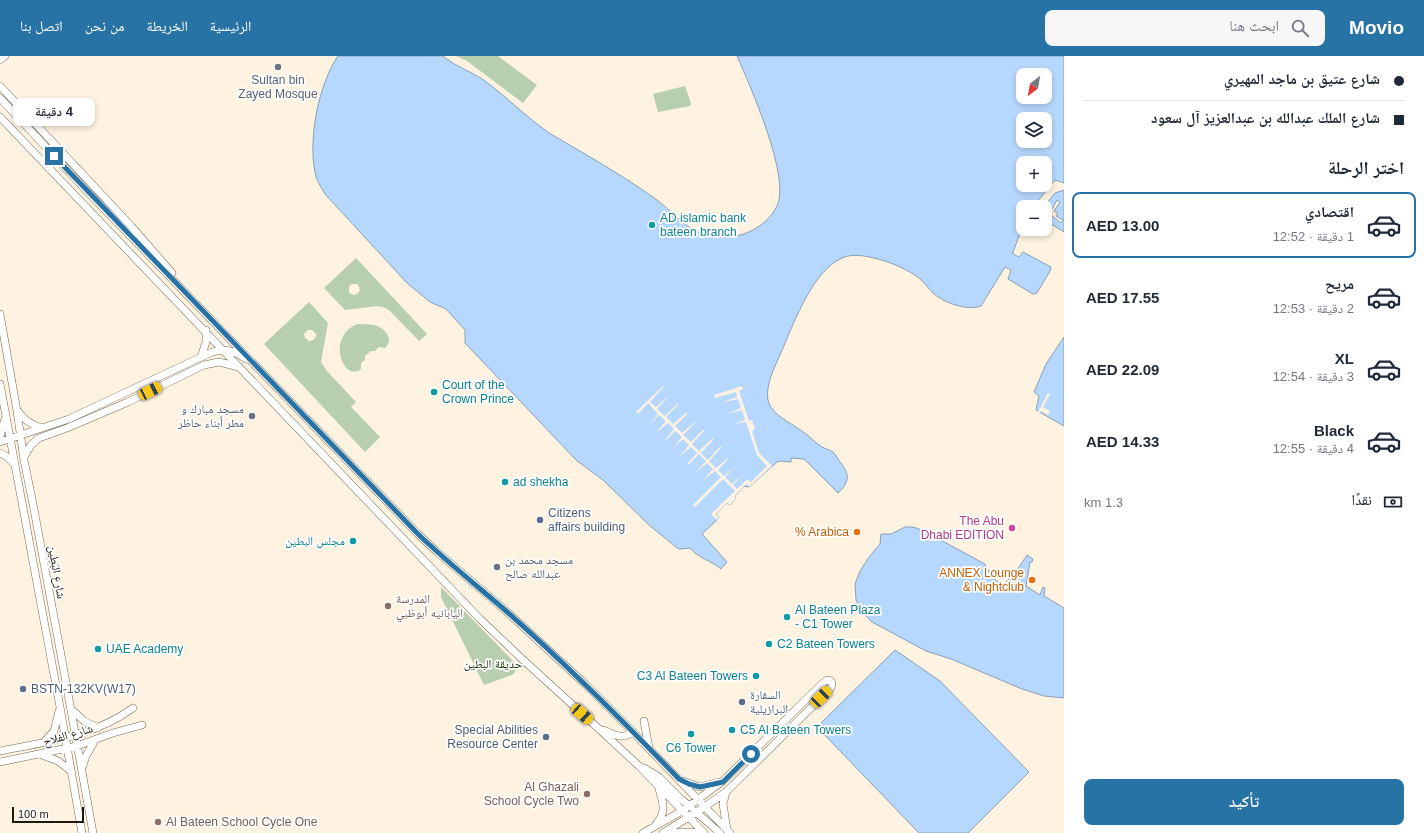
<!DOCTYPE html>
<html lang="ar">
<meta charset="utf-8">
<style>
:root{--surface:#fff;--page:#f6f6f7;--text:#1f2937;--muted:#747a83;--line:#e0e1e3;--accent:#2873a6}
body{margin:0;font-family:Arial,"Noto Naskh Arabic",sans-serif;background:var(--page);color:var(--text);direction:rtl;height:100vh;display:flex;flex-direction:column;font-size:15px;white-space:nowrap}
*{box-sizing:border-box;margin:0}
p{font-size:13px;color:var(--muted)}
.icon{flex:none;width:22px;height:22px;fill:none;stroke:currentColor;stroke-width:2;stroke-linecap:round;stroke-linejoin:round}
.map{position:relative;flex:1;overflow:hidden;direction:ltr}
.drawer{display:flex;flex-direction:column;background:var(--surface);width:360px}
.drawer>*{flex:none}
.top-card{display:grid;align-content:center;height:88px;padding:0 20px;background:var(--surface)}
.needle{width:26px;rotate:211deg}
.buttons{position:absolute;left:1016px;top:12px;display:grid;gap:8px}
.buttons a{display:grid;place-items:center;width:36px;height:36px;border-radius:8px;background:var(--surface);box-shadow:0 2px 6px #0003;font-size:20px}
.scale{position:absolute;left:12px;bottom:10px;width:72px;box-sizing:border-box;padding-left:4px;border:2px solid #1d1810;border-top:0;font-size:11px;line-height:14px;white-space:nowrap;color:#1d1810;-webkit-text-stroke:3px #fff;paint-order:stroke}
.end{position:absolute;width:18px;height:18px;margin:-9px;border:5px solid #2873a6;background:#fff;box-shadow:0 0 0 2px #fff}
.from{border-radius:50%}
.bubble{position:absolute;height:28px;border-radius:8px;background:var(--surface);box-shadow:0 2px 6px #0003;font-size:13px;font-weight:600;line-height:28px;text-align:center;direction:rtl}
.car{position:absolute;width:12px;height:24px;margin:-12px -6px;border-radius:5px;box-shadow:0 0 3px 1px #0007;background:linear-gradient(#f5c518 24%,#345 0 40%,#f5c518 0 76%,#345 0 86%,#f5c518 0)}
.top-card b{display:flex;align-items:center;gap:14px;height:38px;font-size:15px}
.top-card b+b{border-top:1px solid var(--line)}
.top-card i{width:10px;height:10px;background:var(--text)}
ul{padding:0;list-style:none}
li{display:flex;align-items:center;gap:12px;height:66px;margin:0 8px 6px;padding:0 12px;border:2px solid transparent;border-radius:8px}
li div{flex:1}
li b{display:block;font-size:15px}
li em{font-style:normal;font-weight:600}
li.current{border-color:var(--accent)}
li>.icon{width:36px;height:36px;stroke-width:1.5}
h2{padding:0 20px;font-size:18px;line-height:48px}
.pay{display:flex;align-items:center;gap:10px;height:44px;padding:0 20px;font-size:15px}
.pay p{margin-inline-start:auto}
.action{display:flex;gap:8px;margin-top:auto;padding:8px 20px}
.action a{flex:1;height:46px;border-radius:8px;background:var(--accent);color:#fff;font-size:16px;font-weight:600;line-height:46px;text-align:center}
header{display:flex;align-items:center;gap:24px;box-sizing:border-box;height:56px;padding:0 20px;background:var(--accent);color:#fff}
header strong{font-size:19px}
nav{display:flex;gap:22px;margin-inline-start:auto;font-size:14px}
.search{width:280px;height:36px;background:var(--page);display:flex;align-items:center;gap:10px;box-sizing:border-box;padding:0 14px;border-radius:8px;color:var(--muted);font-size:15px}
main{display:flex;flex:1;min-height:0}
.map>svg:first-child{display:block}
</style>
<header>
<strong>Movio</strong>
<div class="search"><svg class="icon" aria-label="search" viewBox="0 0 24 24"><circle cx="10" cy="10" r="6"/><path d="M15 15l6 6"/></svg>ابحث هنا</div>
<nav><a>الرئيسية</a><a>الخريطة</a><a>من نحن</a><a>اتصل بنا</a></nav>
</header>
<main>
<section class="drawer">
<div class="top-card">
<b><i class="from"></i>شارع عتيق بن ماجد المهيري</b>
<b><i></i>شارع الملك عبدالله بن عبدالعزيز آل سعود</b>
</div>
<h2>اختر الرحلة</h2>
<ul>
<li class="current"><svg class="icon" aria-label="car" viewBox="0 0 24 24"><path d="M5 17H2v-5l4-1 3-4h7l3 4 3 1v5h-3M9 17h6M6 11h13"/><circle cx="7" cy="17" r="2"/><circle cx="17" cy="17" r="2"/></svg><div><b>اقتصادي</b><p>1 دقيقة · 12:52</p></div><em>AED 13.00</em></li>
<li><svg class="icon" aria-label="car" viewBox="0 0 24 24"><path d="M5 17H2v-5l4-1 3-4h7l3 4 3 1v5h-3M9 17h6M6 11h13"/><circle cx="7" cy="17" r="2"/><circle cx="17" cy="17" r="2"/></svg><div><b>مريح</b><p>2 دقيقة · 12:53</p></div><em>AED 17.55</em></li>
<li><svg class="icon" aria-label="car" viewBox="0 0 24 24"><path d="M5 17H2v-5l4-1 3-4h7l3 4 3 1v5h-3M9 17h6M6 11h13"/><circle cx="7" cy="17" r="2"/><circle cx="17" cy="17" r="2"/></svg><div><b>XL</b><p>3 دقيقة · 12:54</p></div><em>AED 22.09</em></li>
<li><svg class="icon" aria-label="car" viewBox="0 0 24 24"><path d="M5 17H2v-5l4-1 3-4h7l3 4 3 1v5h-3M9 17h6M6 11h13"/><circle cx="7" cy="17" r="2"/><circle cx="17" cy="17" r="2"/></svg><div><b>Black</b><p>4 دقيقة · 12:55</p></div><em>AED 14.33</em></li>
</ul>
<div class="pay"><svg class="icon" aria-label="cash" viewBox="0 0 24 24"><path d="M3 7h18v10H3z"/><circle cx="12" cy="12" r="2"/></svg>نقدًا<p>1.3 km</p></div>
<div class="action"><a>تأكيد</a></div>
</section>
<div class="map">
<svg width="1064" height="777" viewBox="0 0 1064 777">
<rect width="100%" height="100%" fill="#fef2e0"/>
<path fill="#b7cfae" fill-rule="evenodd" d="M 456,0 L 498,0 L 537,29 L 523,47 L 467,5 Z
M 685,30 L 691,47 L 690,50 L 658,56 L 653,38 Z
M 356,202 L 427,278 L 419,285 L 389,254 L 383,251 L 377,250 L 345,254 L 324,232 ZM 351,228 L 357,228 C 360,231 361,235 357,238 L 354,239 L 349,237 L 349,231 Z
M 309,246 L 328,267 L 321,306 L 326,314 L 356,346 L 351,351 L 380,381 L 365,396 L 264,288 ZM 308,274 L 312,274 L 316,278 C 316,282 314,285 309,285 L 305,282 L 304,278 Z
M 357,268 C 363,268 368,268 374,269 C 384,271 395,283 385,292 L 379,291 L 375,295 L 371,295 L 365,300 L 365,304 L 361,307 L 361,313 C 344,327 325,282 357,268 Z
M 441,531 L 517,609 L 515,616 L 512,619 L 484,629 L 441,541 Z"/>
<path fill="#b7d8fe" stroke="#899eb7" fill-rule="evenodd" d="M 338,0 L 443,0 C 456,11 471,15 485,25 C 507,41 526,61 549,77 C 585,98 624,120 657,144 C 672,155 681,168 698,176 C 714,183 735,183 751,175 C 761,170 772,161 777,150 C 791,121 750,30 737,0 L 1064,0 L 1064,127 L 1055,124 L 1033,151 L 1023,151 L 1023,170 L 1013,196 L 1013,198 L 1019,201 L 1023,196 L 1051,211 L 1050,215 L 1037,237 L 1033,238 L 1008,223 L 1011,214 L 1005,211 L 981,250 C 967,255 944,247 933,237 C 928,232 924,226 919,222 C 907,213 892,207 878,203 C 866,200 853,197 842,202 C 813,215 795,264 783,292 C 777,307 765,327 768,344 C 771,359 792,367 803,376 C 810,380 815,387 822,391 C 826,393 830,394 833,396 C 836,399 838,403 840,406 C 850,418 850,426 838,437 L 804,403 L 791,402 L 791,406 L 780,405 L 777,406 L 749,431 L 744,430 L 735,440 L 736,442 L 730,449 L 727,447 L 716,458 L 719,462 L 702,478 L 727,506 L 721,513 C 712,505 698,502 690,492 L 679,493 L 676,491 L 649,469 L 603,424 L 576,404 L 465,287 L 465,274 L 446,253 L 430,246 L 407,227 L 325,138 C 321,131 316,124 315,116 C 308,83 319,27 338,0 ZM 1023,19 L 1045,19 L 1045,41 L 1023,41 ZM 1023,63 L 1045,63 L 1045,85 L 1023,85 ZM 1023,107 L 1045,107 L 1045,129 L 1023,129 Z
M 1064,134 L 1064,176 L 1048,166 L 1052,160 L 1061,167 L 1063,164 L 1056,160 L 1058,157 L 1054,155 L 1060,146 L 1057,144 L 1052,153 L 1045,149 L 1055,137 Z
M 1064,281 L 1064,370 L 1036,354 L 1039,340 L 1034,336 L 1046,308 Z
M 905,471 L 913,471 L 922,474 L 985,508 C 989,516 994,525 1003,529 L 1015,517 L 1027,499 L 1033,503 L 1032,506 L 1030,506 L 1026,530 L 1040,539 L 1043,531 L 1045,532 L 1044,540 L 1064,552 L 1064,642 L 1044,640 L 1022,633 L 951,603 L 926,595 L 872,566 L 861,555 L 856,544 L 855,528 L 860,515 L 869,501 L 880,488 L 881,478 L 891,478 Z
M 895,594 L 940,625 L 1029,716 L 968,777 L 919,777 L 817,671 Z"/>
<path fill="#fef2e0" d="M 665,329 L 650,346 L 656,351 L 670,339 L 657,353 L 665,360 L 678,347 L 678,349 L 666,361 L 673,368 L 687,356 L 687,358 L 675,370 L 682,377 L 696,365 L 696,366 L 683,379 L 691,386 L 703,374 L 705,374 L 692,388 L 699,395 L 713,382 L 713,384 L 701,397 L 708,404 L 720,391 L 722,391 L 709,405 L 716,412 L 728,402 L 727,404 L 718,414 L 724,420 L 735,410 L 725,421 L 732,428 L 743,418 L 733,429 L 737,433 L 747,423 L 751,426 L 767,410 L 757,399 L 746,366 L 734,368 L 745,364 L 742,354 L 727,358 L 741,352 L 738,343 L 720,347 L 737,341 L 736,336 L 715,342 L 714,339 L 742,330 L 743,333 L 739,335 L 749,365 L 752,364 L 755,373 L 752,375 L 759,397 L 772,410 L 749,431 L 748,428 L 744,430 L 735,440 L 736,442 L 730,449 L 727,447 L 716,458 L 719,462 L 717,464 L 711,458 L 735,435 L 723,423 L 695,451 L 693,449 L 721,421 L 715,415 L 703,424 L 713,413 L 707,407 L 695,417 L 706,405 L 699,398 L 688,409 L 687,408 L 697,397 L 691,391 L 679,401 L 689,389 L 683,383 L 672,393 L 682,381 L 675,375 L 665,385 L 664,385 L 674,373 L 668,367 L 656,377 L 666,365 L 659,359 L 649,369 L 658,358 L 648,347 L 638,358 L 636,356 L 663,330 Z
M 1048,337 L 1050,338 L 1043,351 L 1050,355 L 1048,359 L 1041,355 L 1039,359 L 1037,358 Z"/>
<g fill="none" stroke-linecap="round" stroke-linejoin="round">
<defs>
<path id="secondary" d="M 0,4 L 5,0
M 0,30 L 131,170 L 172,217
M 0,42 L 86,134 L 418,478 L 436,495 L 505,554 L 584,627 L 633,676 L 730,777
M 0,61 L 479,562 L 520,601 L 599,673 L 639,710 L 704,777
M 0,258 L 17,355 L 24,404 L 33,448 L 63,610 L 93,777
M 201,301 L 206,286 L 206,274
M 0,328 L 60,651 L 82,777
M 18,355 C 24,365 32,369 42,372
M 0,380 L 5,363
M 0,386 L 69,363 L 212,296 C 226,292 235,295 246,303
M 0,397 L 6,400 L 15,409
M 24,401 L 31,389 L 39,382 L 67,372 L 128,346 L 204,309 L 219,306 L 239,311
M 72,654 L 84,665 L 98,672
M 644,665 L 649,692
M 603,674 C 616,679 621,684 633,676
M 44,686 L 54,675 L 59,655
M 0,695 C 46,686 95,680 133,652
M 42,699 L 58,705 L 71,715
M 0,706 L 77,690 L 113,677 L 142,669
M 82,712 L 86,700 L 95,684
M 644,712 L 659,721 L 682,744 L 691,751
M 683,725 L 700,731 L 719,726
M 726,736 L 723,748 L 727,774
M 694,755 L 703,762 L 720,777
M 656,768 C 668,755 662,745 658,729
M 643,777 L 682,755 L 723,725 L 824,626 L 827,624 L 831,625 L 832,628 L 831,632 L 726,736 L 697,756 L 663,777
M 672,777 L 688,776 L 699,777"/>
</defs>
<use href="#secondary" stroke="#776a56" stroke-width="8"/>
<use href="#secondary" stroke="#fff" stroke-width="7"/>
</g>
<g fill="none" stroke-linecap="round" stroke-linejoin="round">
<path stroke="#2873a6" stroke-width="5" d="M 54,100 L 418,478 C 446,505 476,529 505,554 C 566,608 623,665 679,723 L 689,728 L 700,731 L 723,726 L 751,698"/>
</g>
<g fill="#6b7280" stroke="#fff" stroke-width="1.5">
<circle cx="278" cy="11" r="4"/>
<circle cx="252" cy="360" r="4"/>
<circle cx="497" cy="511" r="4"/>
</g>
<g fill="#0f9aa8" stroke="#fff" stroke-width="1.5">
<circle cx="652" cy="169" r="4"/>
<circle cx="434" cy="336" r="4"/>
<circle cx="505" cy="426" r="4"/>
<circle cx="353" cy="485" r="4"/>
<circle cx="787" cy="561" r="4"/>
<circle cx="769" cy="588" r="4"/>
<circle cx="98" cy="593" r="4"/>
<circle cx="756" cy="620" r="4"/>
<circle cx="732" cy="674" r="4"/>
<circle cx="691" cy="678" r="4"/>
</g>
<g fill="#5c6f8a" stroke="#fff" stroke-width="1.5">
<circle cx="540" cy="464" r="4"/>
<circle cx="23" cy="633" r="4"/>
<circle cx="742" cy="646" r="4"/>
<circle cx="546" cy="681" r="4"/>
</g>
<circle fill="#d1479c" stroke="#fff" stroke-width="1.5" cx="1012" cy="472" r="4"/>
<g fill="#e8710a" stroke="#fff" stroke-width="1.5">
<circle cx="857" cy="476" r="4"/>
<circle cx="1032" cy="524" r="4"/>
</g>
<g fill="#8d6e63" stroke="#fff" stroke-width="1.5">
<circle cx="388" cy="550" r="4"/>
<circle cx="587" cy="738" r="4"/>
<circle cx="158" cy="766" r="4"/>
</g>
<g text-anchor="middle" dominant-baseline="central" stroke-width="3.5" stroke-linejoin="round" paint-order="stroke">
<g font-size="12" fill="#5b616d" stroke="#fff">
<text x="278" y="24">Sultan bin<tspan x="278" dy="14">Zayed Mosque</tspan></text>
<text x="244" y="353" text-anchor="end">مسجد مبارك و<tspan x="244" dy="14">مطر أبناء حاظر</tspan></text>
<text x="505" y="504" text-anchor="start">مسجد محمد بن<tspan x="505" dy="14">عبدالله صالح</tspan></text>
</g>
<g font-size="12" fill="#0d838f" stroke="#fff" text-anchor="start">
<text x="660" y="162">AD islamic bank<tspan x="660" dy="14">bateen branch</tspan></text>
<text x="442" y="329">Court of the<tspan x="442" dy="14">Crown Prince</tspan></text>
<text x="513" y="426">ad shekha</text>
<text x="345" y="485" text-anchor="end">مجلس البطين</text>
<text x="795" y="554">Al Bateen Plaza<tspan x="795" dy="14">- C1 Tower</tspan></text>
<text x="777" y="588">C2 Bateen Towers</text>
<text x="106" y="593">UAE Academy</text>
<text x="748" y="620" text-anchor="end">C3 Al Bateen Towers</text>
<text x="740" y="674">C5 Al Bateen Towers</text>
<text x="691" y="692" text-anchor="middle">C6 Tower</text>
</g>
<g font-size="12" fill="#4e5e75" stroke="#fff" text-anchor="start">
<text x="548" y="457">Citizens<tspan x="548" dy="14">affairs building</tspan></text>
<text x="31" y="633">BSTN-132KV(W17)</text>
<text x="750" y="639">السفارة<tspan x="750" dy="14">البرازيلية</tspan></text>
<text x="538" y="674" text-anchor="end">Special Abilities<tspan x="538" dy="14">Resource Center</tspan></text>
</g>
<g font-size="12" fill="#b23c85" stroke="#fff" text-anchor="end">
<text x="1004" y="465">The Abu<tspan x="1004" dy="14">Dhabi EDITION</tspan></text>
</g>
<g font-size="12" fill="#c56008" stroke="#fff" text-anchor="end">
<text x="849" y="476">% Arabica</text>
<text x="1024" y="517">ANNEX Lounge<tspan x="1024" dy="14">&amp; Nightclub</tspan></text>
</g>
<g font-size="12" fill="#1d1810" stroke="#fff">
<text transform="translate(57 516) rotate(80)">شارع البَطِين</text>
<text transform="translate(68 679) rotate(-16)">شارع الفلاح</text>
</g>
<g font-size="12" fill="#785e54" stroke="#fff" text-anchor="start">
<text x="396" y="543">المدرسة<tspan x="396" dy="14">اليابانيه أبوظبي</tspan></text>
<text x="579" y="731" text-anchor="end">Al Ghazali<tspan x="579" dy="14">School Cycle Two</tspan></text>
<text x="166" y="766">Al Bateen School Cycle One</text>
</g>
<g font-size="12" fill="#153208" stroke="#fff">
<text x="493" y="608">حديقة البطين</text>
</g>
</g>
</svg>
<div class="buttons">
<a><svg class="needle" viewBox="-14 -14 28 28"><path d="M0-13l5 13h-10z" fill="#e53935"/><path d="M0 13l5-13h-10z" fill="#747a83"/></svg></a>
<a><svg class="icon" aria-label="layers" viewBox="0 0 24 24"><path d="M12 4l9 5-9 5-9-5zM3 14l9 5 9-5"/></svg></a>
<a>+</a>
<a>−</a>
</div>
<div class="scale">100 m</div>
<i class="end from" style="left:751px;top:698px"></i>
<i class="end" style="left:54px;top:100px"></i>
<div class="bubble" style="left:13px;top:42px;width:82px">4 دقيقة</div>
<i class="car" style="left:150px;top:335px;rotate:64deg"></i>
<i class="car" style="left:821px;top:641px;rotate:45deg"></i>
<i class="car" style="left:582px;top:658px;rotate:131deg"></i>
</div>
</main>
